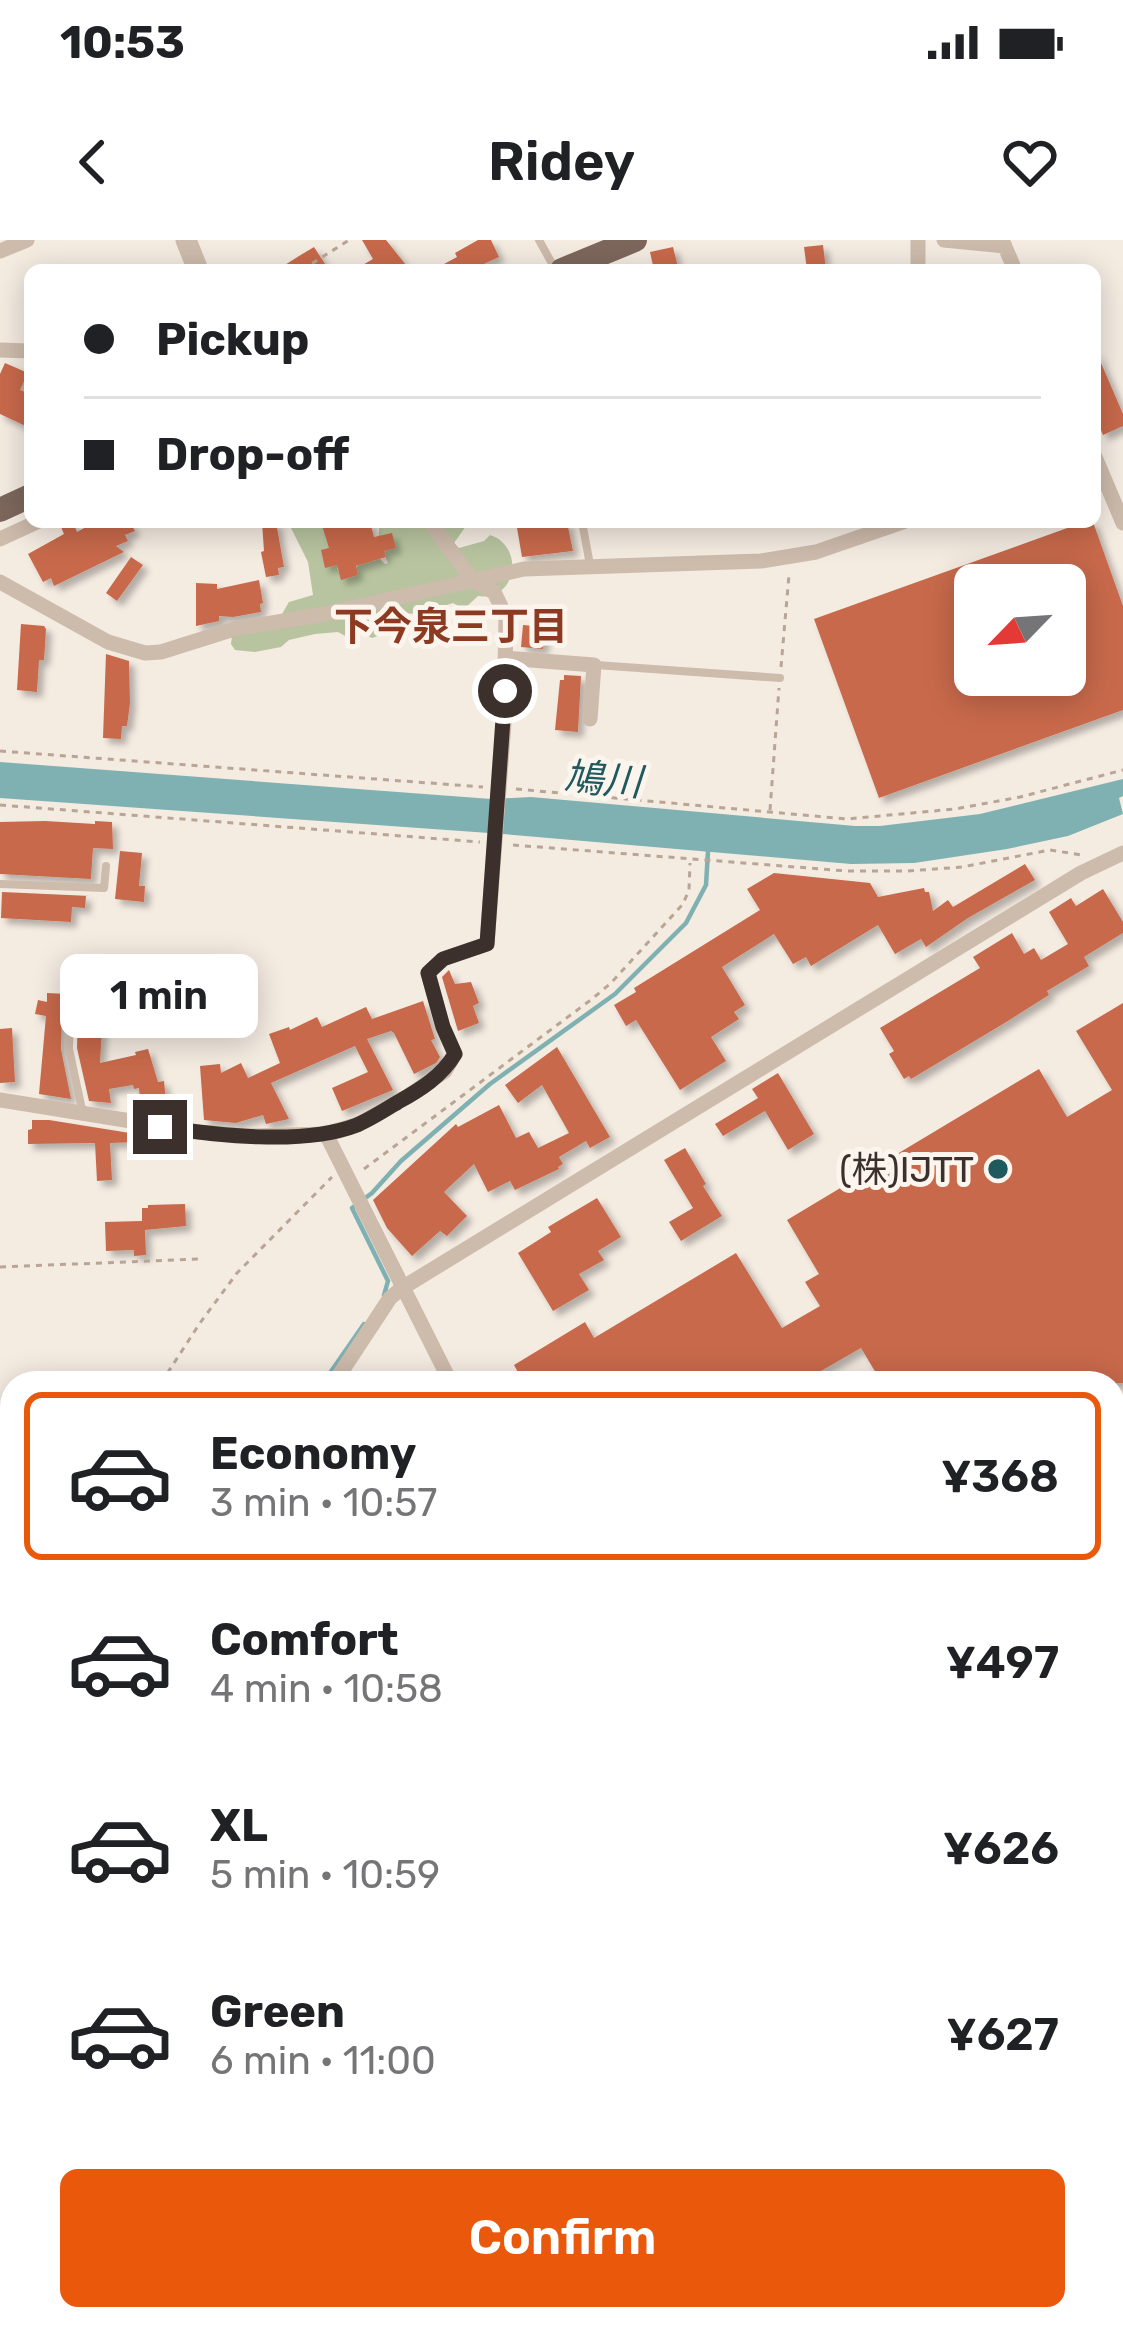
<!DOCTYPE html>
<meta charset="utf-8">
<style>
:root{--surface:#fff;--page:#f6f6f6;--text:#202124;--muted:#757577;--line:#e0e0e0;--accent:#ea580c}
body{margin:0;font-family:Rubik,"Noto Sans JP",sans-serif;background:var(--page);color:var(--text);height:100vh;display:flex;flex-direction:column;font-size:45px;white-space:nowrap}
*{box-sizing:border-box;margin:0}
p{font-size:39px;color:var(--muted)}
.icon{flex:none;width:66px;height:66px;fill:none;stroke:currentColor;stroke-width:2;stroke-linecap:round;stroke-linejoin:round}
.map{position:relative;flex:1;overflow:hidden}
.side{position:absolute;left:0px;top:1131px;width:1125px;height:960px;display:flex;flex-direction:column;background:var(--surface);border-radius:36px 36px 0 0;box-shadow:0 6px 30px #0003}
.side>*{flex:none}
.top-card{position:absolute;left:24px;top:24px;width:1077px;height:264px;border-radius:18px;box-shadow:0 6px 30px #0003;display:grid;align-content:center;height:264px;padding:0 60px;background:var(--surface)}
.needle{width:78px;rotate:245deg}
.controls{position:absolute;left:954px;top:324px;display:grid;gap:24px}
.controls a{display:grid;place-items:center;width:132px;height:132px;border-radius:18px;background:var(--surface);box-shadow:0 6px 30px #0003;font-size:60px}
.end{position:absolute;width:54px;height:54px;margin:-27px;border:15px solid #3b302b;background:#fff;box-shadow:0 0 0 6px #fff}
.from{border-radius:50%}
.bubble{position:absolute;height:84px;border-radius:18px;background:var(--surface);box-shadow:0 6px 30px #0003;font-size:39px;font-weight:600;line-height:84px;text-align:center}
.top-card b{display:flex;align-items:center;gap:42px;height:114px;font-size:45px}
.top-card b+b{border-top:3px solid var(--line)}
.top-card i{width:30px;height:30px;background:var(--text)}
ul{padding:21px 0 0;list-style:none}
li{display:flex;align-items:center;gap:36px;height:168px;margin:0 24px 18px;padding:0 36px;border:6px solid transparent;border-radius:18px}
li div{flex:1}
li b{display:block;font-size:45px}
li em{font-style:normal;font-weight:600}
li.selected{border-color:var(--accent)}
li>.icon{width:108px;height:108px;stroke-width:1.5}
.cta{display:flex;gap:24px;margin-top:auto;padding:24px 60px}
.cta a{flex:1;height:138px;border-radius:18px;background:var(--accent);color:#fff;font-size:48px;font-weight:600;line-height:138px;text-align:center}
.status{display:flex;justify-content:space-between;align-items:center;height:84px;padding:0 60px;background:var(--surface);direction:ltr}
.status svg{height:33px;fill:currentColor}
header{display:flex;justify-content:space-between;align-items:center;height:156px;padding:0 60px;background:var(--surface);font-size:54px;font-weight:600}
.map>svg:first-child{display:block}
</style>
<div class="status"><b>10:53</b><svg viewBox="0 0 49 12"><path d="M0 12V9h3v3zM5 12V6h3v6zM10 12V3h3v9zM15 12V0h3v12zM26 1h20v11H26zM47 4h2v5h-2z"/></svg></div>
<header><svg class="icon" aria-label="back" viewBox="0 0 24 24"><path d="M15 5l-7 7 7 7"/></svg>Ridey<svg class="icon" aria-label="heart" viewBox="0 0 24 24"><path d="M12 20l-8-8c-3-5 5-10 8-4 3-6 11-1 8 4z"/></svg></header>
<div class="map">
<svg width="1123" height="2091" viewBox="0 0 1123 2091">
<defs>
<filter id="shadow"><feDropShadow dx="5.5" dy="5.5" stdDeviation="3" flood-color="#0004"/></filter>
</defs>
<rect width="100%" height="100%" fill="#f4ebe1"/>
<path fill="#b8c4a0" d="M 288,282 L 324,282 L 340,323 L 337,328 L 339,332 L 353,330 L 374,313 L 385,324 L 388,323 L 378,299 L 380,282 L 465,282 L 466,286 L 454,303 L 459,308 L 484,301 L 490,295 C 525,306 517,362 478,356 L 464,369 L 453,363 L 418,374 L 400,373 L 389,392 L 372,398 L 360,392 L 347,397 L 338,392 L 315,394 L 289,400 L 281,407 L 255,412 L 235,410 L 231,404 L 232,396 L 282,374 L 289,362 L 313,355 L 308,322 Z
M 499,2079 L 600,2079 L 587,2091 L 486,2091 Z"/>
<path fill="#7fb0b2" d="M 0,522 L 491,559 L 531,557 L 855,586 L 880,586 L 980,574 L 1123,539 L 1123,556 L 1119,558 L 1123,574 L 1068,596 L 1007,609 L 914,623 L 851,624 L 503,594 L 0,558 Z
M 1123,1899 L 1123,2008 L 1113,2010 L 1113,1901 Z
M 621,2079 L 980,2079 L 964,2091 L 608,2091 Z"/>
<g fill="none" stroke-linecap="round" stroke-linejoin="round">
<path stroke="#7fb0b2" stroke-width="4.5" d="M 384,1055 L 388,1041 L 352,968 L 372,953 L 401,921 L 490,844 L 615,754 L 686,683 L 706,645 L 708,611
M 323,1143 L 364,1084
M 0,1611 L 12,1594"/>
</g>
<path fill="#c8694b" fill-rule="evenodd" filter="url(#shadow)" d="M 362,0 L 386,0 L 410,30 L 354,30 L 373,19 Z
M 478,0 L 491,0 L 499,17 L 471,30 L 433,30 L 457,17 L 455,13 Z
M 823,5 L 826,30 L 807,30 L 804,7 Z
M 314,7 L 329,30 L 277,30 L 299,16 Z
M 673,7 L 678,27 L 654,30 L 650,12 Z
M 1095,109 L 1123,174 L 1123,186 L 1103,195 L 1095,176 Z
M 5,123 L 28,133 L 20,150 L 30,154 L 30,188 L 0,174 L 0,134 Z
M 59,282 L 73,282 L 77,292 L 95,282 L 130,282 L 135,291 L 125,295 L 128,301 L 116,306 L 124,312 L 54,346 L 51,338 L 43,342 L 28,314 L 64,294 Z
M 262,282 L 276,282 L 284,327 L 278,328 L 279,335 L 266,337 L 261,312 L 264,311 Z
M 321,282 L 370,282 L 374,297 L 392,293 L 396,308 L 384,311 L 386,317 L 356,326 L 358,335 L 341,340 L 337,325 L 325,328 L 321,310 L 329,308 Z
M 516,282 L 567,282 L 573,311 L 522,317 Z
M 1084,282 L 1093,282 L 1123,366 L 1123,470 L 879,558 L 814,379 ZM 975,345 L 1065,345 L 1065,435 L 975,435 Z
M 131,317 L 143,325 L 117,361 L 106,353 Z
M 259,340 L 263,363 L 260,364 L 261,372 L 233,377 L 219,376 L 219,381 L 196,386 L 196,343 L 217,344 L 217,349 Z
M 21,384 L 44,386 L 46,389 L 44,420 L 39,420 L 37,452 L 17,450 Z
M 523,385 L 545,387 L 543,409 L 521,407 Z
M 106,414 L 129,421 L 130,463 L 127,486 L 122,486 L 121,499 L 103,498 Z
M 564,435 L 581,436 L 578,492 L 555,490 L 560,440 L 564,440 Z
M 45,581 L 95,584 L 95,581 L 112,582 L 113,609 L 93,608 L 91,639 L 0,634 L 0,582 Z
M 120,611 L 142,613 L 139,646 L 145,646 L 144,662 L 115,659 Z
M 1025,624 L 1035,640 L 968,678 L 926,707 L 921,699 L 895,714 L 878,685 L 811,726 L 806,717 L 793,724 L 774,694 L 722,727 L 745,765 L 734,772 L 739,779 L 711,797 L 726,821 L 680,850 L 636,780 L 626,786 L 614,765 L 636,752 L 634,748 L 760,670 L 747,649 L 774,633 L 870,643 L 878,657 L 924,648 L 925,652 L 929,652 L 933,671 L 948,660 L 953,667 Z
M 1103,649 L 1123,682 L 1123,693 L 1084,717 L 1089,726 L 1047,751 L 1049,755 L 1003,784 L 911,839 L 909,836 L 904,839 L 889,814 L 894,811 L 880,788 L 980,728 L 973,717 L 1012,693 L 1024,714 L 1034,708 L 1041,720 L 1068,704 L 1049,672 L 1071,658 L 1076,666 Z
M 2,652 L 90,656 L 86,656 L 85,668 L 72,667 L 71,682 L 1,678 Z
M 449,730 L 455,744 L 471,742 L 479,763 L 473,766 L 479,783 L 458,791 L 442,737 Z
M 96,750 L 103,771 L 100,823 L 136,815 L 135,812 L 148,809 L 158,842 L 164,841 L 167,872 L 141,871 L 139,848 L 134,849 L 133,845 L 109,849 L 111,863 L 89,861 L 77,808 L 78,772 L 71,765 L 65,766 L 62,772 L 61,809 L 71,859 L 39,854 L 46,776 L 35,774 L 38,760 L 47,762 L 47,753 L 67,754 Z
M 423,761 L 435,799 L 431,800 L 440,817 L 436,823 L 414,834 L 394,793 L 391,791 L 367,799 L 393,850 L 342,871 L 332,848 L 368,832 L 355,806 L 271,843 L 289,879 L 266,884 L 263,875 L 236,883 L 204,880 L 200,826 L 220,824 L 221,833 L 241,823 L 248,838 L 280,823 L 269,794 L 289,787 L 290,790 L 317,777 L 322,787 L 366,767 L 372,779 Z
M 1123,763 L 1123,1143 L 882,1143 L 861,1108 L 800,1143 L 524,1143 L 514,1125 L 585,1082 L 594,1098 L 736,1013 L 782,1088 L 820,1066 L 805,1042 L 819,1034 L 787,980 L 1039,829 L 1067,877 L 1112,850 L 1076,791 Z
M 12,788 L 15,842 L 0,843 L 0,789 Z
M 557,807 L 610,897 L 590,908 L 586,901 L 559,917 L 563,924 L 558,927 L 559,929 L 515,950 L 510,941 L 488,952 L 474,924 L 444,952 L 467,976 L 447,996 L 440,991 L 412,1016 L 387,988 L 373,960 L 456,884 L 458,887 L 499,865 L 516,898 L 529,892 L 538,908 L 569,893 L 542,845 L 518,863 L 505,845 Z
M 778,833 L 814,894 L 788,910 L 765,871 L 723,896 L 715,884 L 758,858 L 752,849 Z
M 32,880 L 49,880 L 136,894 L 137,902 L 110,903 L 112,940 L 97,941 L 95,903 L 28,904 L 28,890 L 32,889 Z
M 685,908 L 706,944 L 703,946 L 722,976 L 681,1001 L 669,982 L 693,968 L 664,920 Z
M 597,958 L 621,997 L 598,1011 L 604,1020 L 579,1034 L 589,1050 L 553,1071 L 518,1013 L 551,992 L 548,987 Z
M 185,964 L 186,986 L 145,990 L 146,1015 L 134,1016 L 134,1010 L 106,1011 L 105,982 L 142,981 L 142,968 L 148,968 L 148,965 Z"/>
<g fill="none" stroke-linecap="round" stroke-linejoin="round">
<path stroke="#b9a596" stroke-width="3" stroke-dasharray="6 6" stroke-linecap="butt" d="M 302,30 L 349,0
M 781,427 L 789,335
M 0,511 L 483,547
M 516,549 L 847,579 L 955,569 L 1020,557 L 1123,530
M 0,565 L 480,602
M 770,570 L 779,448
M 513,605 L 847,631 L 908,631 L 962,627 L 1050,610 L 1082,615
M 364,929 L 592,759 L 611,743 L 683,664 L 689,650 L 690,623
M 0,1027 L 200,1019
M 161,1143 L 200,1083 L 237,1033 L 332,937
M 0,1169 L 12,1168
M 0,1389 L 12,1371
M 0,1819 L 12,1831
M 0,2015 L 12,2006
M 137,2091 L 150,2079
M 437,2091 L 450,2079"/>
<path stroke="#cdbbac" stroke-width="8" d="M 539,0 L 555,29
M 582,282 L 590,325
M 596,425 L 780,438
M 0,644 L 104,648 L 106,626
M 70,773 L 69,809 L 83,874"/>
<path stroke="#cdbbac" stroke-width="15" d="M 944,0 L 1005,6
M 1002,0 L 1015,30
M 0,11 L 27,0
M 918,30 L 918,0
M 0,110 L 30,111
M 1095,217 L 1123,283
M 0,299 L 37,282
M 0,342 L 108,402 L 145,413 L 161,412 L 234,389 L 320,375 L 524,329 L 761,321 L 816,312 L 903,282
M 506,418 L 594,425 L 590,479
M 0,860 L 199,892 L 251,896 L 326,894 L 359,884 L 408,856 L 445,831 L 455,814 L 443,787 L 428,733 L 443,719 L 487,704 L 504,484 L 506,377 L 494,352 L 473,341 L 430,282
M 326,894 L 451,1143
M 334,1143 L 390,1058 L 402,1048 L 1081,633 L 1123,613
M 1113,1422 L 1123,1416
M 0,1441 L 12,1449
M 0,1632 L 12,1614"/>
<path stroke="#cdbbac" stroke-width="21" d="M 186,0 L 198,30"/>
<path stroke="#7d675c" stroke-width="24" d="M 562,30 L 635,0
M 0,270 L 30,256"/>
</g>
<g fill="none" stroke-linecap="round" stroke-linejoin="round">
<path stroke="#3b302b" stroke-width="15" d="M 160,887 C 216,895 303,906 357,885 C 371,879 385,870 398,862 C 420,850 442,836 455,814 L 443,787 L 428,733 L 443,719 L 487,704 L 505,451"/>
</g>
<circle fill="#1f5a5e" stroke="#fbf5ee" stroke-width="4.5" cx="998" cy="929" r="12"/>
<g text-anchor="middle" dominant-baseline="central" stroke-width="10" stroke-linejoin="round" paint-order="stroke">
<g font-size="36" fill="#3b302b" stroke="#fbf5ee" text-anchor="end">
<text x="974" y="929">(株)IJTT</text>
</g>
<g font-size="39" font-weight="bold" fill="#8c3b22" stroke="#fbf5ee">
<text x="451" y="387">下今泉三丁目</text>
</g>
<g font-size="39" font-style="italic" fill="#1f5a5e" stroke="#fbf5ee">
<text transform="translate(603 540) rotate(4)">鳩川</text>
</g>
</g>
</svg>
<div class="controls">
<a><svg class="needle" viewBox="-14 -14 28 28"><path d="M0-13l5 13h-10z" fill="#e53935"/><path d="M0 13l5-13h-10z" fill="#757577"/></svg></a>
</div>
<i class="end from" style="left:505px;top:451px"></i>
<i class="end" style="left:160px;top:887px"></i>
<div class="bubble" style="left:60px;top:714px;width:198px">1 min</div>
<div class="top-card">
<b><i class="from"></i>Pickup</b>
<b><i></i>Drop-off</b>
</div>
<section class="side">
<ul>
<li class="selected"><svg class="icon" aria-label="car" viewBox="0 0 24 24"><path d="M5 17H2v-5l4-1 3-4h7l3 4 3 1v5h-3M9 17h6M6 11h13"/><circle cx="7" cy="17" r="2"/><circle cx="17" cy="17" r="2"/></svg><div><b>Economy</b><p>3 min · 10:57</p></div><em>¥368</em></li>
<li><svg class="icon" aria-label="car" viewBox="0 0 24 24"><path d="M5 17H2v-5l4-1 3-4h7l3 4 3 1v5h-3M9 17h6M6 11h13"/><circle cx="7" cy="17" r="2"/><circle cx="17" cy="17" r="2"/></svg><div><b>Comfort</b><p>4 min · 10:58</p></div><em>¥497</em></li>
<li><svg class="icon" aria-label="car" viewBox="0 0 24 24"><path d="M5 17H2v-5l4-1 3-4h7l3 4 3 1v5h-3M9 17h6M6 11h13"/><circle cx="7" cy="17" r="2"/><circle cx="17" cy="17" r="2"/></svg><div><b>XL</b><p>5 min · 10:59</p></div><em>¥626</em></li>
<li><svg class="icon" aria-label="car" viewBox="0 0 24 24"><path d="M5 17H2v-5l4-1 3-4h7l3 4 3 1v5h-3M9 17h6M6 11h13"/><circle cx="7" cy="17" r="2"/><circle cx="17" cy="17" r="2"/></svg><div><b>Green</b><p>6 min · 11:00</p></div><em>¥627</em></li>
</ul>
<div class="cta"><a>Confirm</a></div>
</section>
</div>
